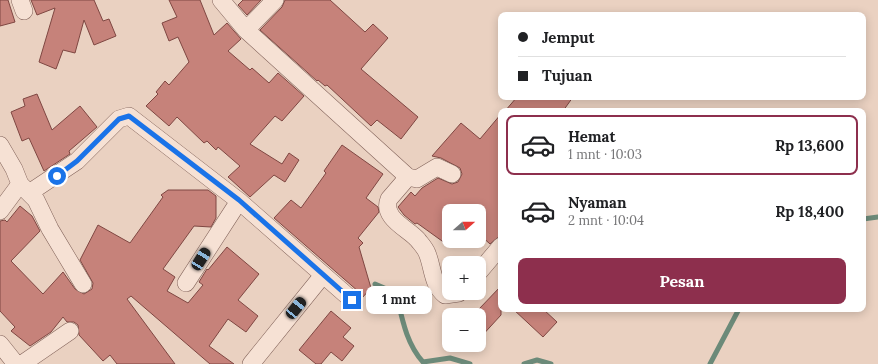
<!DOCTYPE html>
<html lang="id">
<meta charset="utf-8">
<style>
:root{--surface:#fff;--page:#f2f2f2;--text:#202124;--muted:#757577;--line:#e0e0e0;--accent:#8d2f4d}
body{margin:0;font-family:Lora,serif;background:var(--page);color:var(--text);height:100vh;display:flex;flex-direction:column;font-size:15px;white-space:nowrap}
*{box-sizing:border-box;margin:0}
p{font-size:13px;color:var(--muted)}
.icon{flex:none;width:22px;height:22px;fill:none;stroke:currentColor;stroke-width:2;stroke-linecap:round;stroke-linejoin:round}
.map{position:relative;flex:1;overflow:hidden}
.panel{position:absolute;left:498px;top:108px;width:368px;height:204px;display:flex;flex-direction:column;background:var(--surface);border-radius:8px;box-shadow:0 2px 10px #0003}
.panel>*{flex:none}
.hud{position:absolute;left:498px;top:12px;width:368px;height:88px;border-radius:8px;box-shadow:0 2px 10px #0003;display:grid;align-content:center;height:88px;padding:0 20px;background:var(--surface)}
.needle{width:26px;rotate:69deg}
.buttons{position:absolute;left:442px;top:204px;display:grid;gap:8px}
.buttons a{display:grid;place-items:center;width:44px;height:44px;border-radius:8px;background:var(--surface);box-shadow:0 2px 10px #0003;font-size:20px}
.end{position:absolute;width:18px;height:18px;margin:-9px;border:5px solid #1a73e8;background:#fff;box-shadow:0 0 0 2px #fff}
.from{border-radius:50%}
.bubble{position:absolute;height:28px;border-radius:8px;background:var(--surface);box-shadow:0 2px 10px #0003;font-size:13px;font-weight:700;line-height:28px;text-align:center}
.car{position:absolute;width:12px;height:24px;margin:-12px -6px;border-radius:5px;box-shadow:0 0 3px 1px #0007;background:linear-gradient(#222 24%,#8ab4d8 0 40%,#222 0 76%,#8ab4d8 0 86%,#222 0)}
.hud b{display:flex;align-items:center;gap:14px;height:38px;font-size:15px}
.hud b+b{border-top:1px solid var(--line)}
.hud i{width:10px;height:10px;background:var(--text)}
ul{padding:7px 0 0;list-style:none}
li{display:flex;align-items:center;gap:12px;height:60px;margin:0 8px 6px;padding:0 12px;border:2px solid transparent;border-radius:8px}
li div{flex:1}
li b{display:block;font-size:15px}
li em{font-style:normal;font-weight:700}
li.current{border-color:var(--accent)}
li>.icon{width:36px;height:36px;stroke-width:1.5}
.action{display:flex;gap:8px;margin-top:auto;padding:8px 20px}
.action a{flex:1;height:46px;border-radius:8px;background:var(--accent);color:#fff;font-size:16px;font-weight:700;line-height:46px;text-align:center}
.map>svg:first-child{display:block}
</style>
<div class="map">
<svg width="878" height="364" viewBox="0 0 878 364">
<rect width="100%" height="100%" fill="#ead1c1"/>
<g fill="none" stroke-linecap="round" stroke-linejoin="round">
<path stroke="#6c8a79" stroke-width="5" d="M 863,219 L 878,217
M 375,284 L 396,293 C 402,318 406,343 423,362 L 450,358 L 470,364
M 524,364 L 537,360 L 551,364
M 710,364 L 739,309"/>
</g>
<path fill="#c6827a" stroke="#7f4742" d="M 0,0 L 8,0 L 15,22 L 0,26 Z
M 31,0 L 94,0 L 103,21 L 109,19 L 116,36 L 94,45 L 84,20 L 75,53 L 63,50 L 56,69 L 39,62 L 55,8 L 37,15 Z
M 169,0 L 200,0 L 214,35 L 227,23 L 241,39 L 228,51 L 250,70 L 252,68 L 269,83 L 278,73 L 304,96 L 282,121 L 275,116 L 250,144 L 282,164 L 289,153 L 299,160 L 285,182 L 274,175 L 250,197 L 228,177 L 240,166 L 218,147 L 216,150 L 207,141 L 204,143 L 177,117 L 169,126 L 146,106 L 158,94 L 156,92 L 165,81 L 169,85 L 189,62 L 178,37 L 169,41 L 162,23 L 177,17 Z
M 243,0 L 261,0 L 247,15 L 238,5 Z
M 285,0 L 330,0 L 365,32 L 373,24 L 388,38 L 361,69 L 418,117 L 401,139 L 377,120 L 371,126 L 327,85 L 325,86 L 318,80 L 317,81 L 260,30 L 282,7 Z
M 37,94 L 52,130 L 80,106 L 97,127 L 69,151 L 70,154 L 44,171 L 29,138 L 22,141 L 11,112 L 25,106 L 23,99 Z
M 517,97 L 573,97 L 563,111 L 505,111 Z
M 501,114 L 501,235 L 490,244 L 479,234 L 479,211 L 449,211 L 449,246 L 417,223 L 415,224 L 404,215 L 398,207 L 411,192 L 415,196 L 422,188 L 438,178 L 452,184 L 458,182 L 462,174 L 460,168 L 441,158 L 432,156 L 461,123 L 480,139 Z
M 342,145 L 383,174 L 366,198 L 378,207 L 379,212 L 358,238 L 363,243 L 359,247 L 371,288 L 362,298 L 359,292 L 274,218 L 291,200 L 301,208 L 326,173 L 324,171 Z
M 168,190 L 208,190 L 216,196 L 216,218 L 211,227 L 194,226 L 163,269 L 175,277 L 167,291 L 188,303 L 203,285 L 199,282 L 207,269 L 208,270 L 227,247 L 259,274 L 238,300 L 258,316 L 246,332 L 228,319 L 209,346 L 234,364 L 210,364 L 131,296 L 127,299 L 175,364 L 117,364 L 110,355 L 103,361 L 79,335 L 78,325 L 74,322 L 67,322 L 63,317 L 51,332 L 30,346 L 11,331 L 15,327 L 0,311 L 0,221 L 5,220 L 7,222 L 20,206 L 32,216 L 40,231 L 11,261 L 43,294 L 63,272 L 75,289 L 84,294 L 92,289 L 93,283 L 80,260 L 98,225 L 130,243 L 163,197 L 161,195 Z
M 501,286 L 501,315 L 479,339 L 479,309 Z
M 513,309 L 543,309 L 557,322 L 543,337 Z
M 331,311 L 351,328 L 343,337 L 354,346 L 342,361 L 331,352 L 321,364 L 316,364 L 299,350 Z"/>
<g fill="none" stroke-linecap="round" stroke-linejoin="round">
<defs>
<path id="street" d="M 20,0 L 24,11
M 221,0 L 246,30 L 408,177 L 389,199 C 381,218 409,229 418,240 C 421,244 425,248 427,253 C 433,267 432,285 445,295 L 459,293
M 246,30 L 275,0
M 0,145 L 14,169 L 20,184 L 0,211
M 408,177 L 417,179 L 437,167 L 452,174
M 20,184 L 36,200 L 50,229 L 83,284
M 29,193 L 77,161 L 119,119 L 129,116 L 239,201 L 352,300
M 479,272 L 501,246
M 186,283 L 239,201
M 0,344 L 16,364
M 22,364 L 70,331
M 251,364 L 323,275"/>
</defs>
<use href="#street" stroke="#82635a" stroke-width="18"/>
<use href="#street" stroke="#f6e1d4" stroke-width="17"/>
</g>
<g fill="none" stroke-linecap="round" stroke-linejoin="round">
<path stroke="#1a73e8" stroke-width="5" d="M 57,176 L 77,161 L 119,119 L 129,116 L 239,200 L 352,300"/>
</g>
</svg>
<div class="buttons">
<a><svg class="needle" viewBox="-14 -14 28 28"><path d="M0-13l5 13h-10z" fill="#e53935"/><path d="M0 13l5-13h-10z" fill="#757577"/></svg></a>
<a>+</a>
<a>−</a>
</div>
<i class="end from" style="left:57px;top:176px"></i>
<i class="end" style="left:352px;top:300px"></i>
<div class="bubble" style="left:366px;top:286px;width:66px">1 mnt</div>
<i class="car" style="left:201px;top:259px;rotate:32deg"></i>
<i class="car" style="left:296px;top:308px;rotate:39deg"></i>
<div class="hud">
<b><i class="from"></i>Jemput</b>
<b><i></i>Tujuan</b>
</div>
<section class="panel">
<ul>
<li class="current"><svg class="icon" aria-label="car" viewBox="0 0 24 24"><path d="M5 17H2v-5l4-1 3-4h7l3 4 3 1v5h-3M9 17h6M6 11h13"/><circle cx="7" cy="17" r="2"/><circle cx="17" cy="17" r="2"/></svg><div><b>Hemat</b><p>1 mnt · 10:03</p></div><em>Rp 13,600</em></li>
<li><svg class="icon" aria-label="car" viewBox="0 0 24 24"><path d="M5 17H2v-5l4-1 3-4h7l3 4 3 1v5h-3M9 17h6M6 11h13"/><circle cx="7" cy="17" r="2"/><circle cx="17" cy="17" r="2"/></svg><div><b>Nyaman</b><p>2 mnt · 10:04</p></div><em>Rp 18,400</em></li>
</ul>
<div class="action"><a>Pesan</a></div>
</section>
</div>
